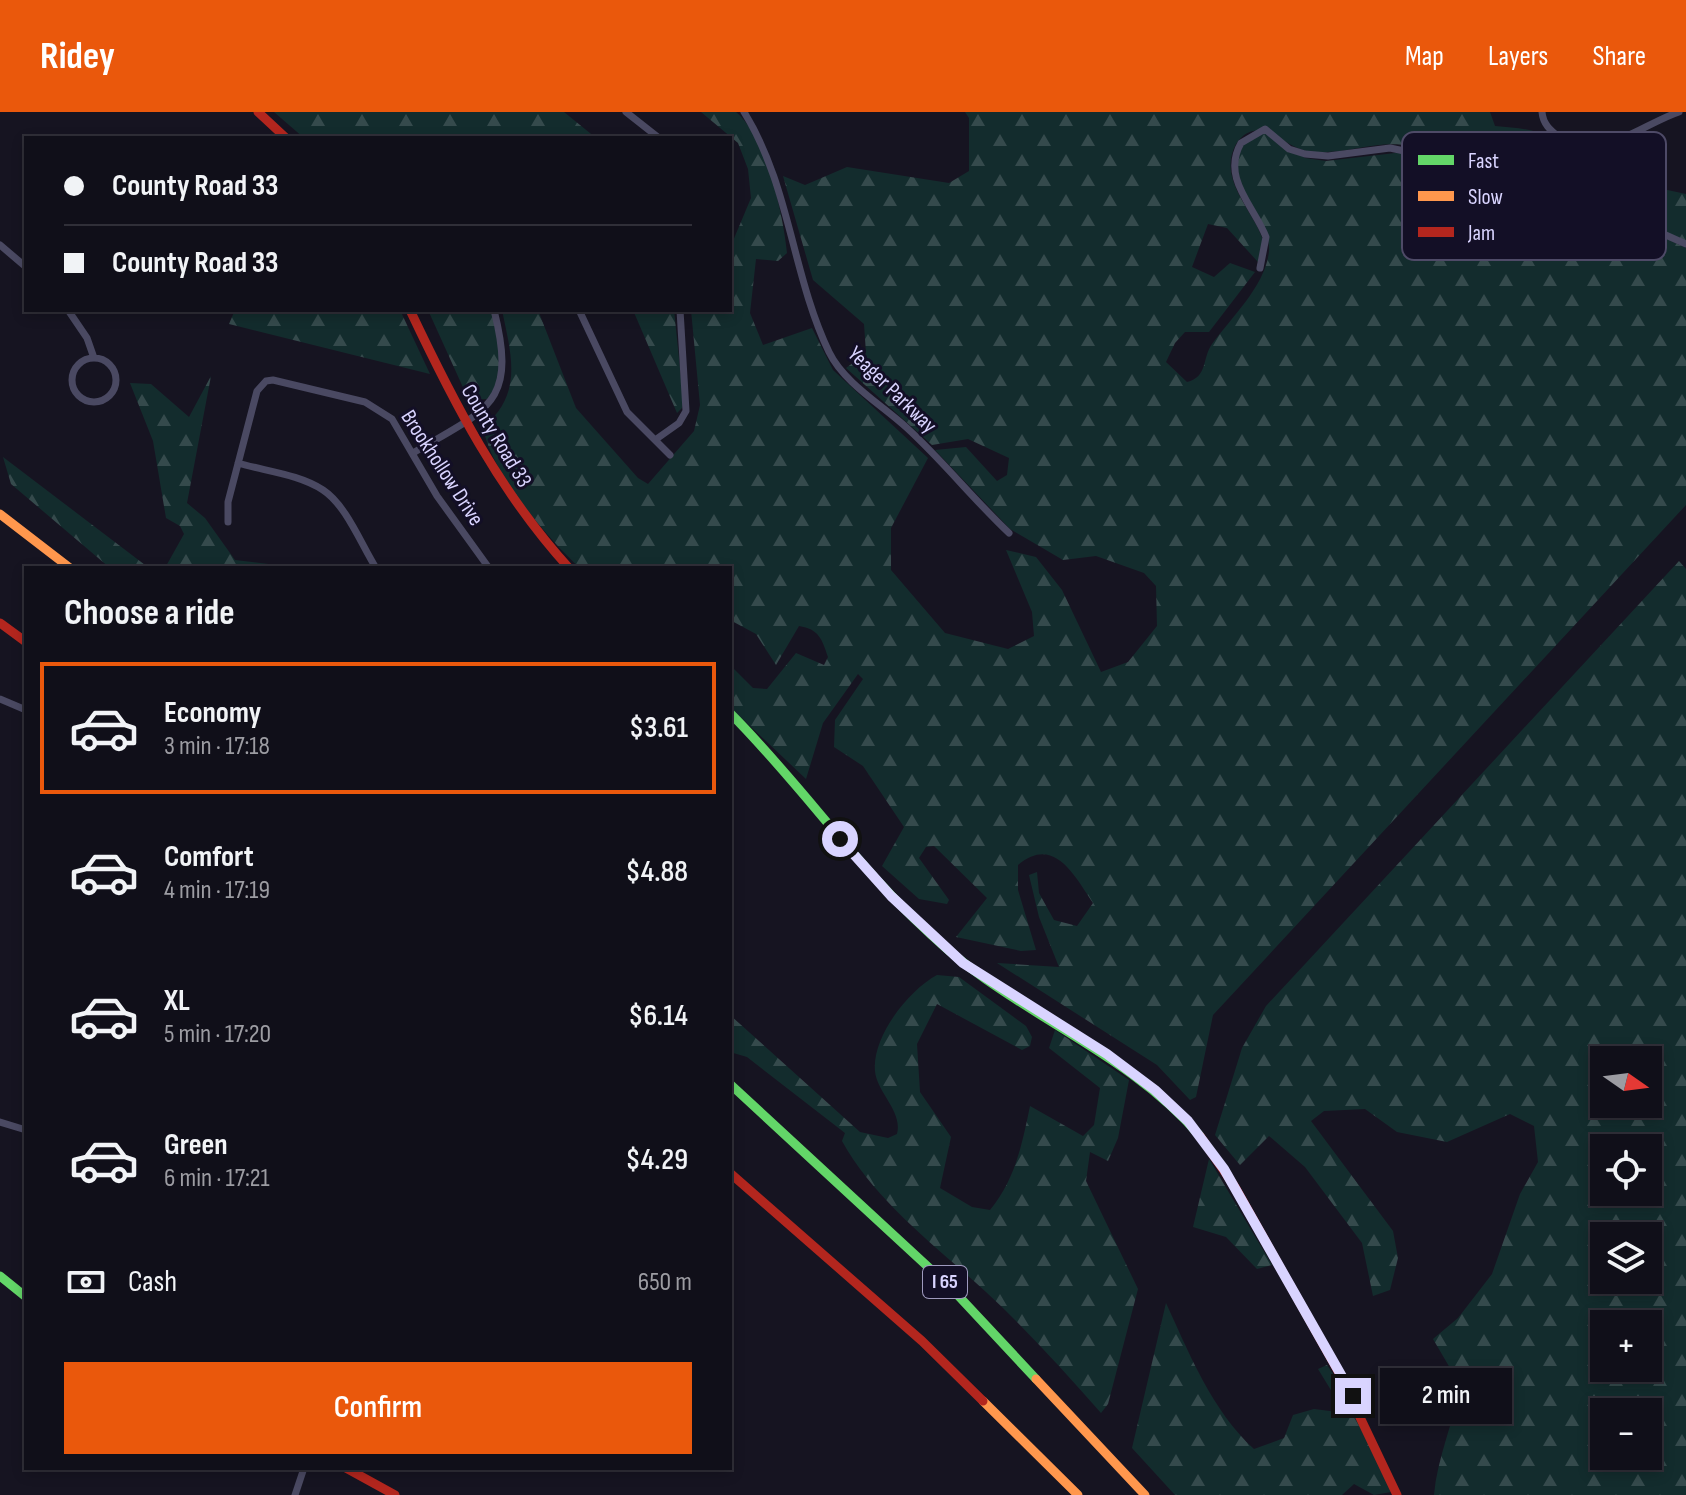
<!DOCTYPE html>
<meta charset="utf-8">
<style>
:root{--surface:#100f19;--page:#191822;--text:#f1f3f6;--muted:#9c9ca2;--line:#302f38;--accent:#ea580c}
body{margin:0;font-family:"Sofia Sans Condensed",sans-serif;background:var(--page);color:var(--text);height:100vh;display:flex;flex-direction:column;font-size:30px;white-space:nowrap}
*{box-sizing:border-box;margin:0}
p{font-size:26px;color:var(--muted)}
.icon{flex:none;width:44px;height:44px;fill:none;stroke:currentColor;stroke-width:2;stroke-linecap:round;stroke-linejoin:round}
.map{position:relative;flex:1;overflow:hidden}
.sheet{position:absolute;left:24px;top:454px;width:708px;height:904px;display:flex;flex-direction:column;background:var(--surface);border-radius:0px;box-shadow:0 4px 12px #0003,0 0 0 2px var(--line)}
.sheet>*{flex:none}
.guide{position:absolute;left:24px;top:24px;width:708px;height:176px;border-radius:0px;box-shadow:0 4px 12px #0003,0 0 0 2px var(--line);display:grid;align-content:center;height:176px;padding:0 40px;background:var(--surface)}
.needle{width:52px;rotate:104deg}
.buttons{position:absolute;left:1590px;top:934px;display:grid;gap:16px}
.buttons a{display:grid;place-items:center;width:72px;height:72px;border-radius:0px;background:var(--surface);box-shadow:0 4px 12px #0003,0 0 0 2px var(--line);font-size:40px}
.end{position:absolute;width:36px;height:36px;margin:-18px;border:10px solid #d9d4ff;background:#111;box-shadow:0 0 0 4px #111}
.from{border-radius:50%}
.bubble{position:absolute;height:56px;border-radius:0px;background:var(--surface);box-shadow:0 4px 12px #0003,0 0 0 2px var(--line);font-size:26px;font-weight:600;line-height:56px;text-align:center}
.guide b{display:flex;align-items:center;gap:28px;height:76px;font-size:30px}
.guide b+b{border-top:2px solid var(--line)}
.guide i{width:20px;height:20px;background:var(--text)}
ul{padding:0;list-style:none}
li{display:flex;align-items:center;gap:24px;height:132px;margin:0 16px 12px;padding:0 24px;border:4px solid transparent;border-radius:0px}
li div{flex:1}
li b{display:block;font-size:30px}
li em{font-style:normal;font-weight:600}
li.selected{border-color:var(--accent)}
li>.icon{width:72px;height:72px;stroke-width:1.5}
h2{padding:0 40px;font-size:36px;line-height:96px}
.pay{display:flex;align-items:center;gap:20px;height:88px;padding:0 40px;font-size:30px}
.pay p{margin-inline-start:auto}
.button{display:flex;gap:16px;margin-top:auto;padding:16px 40px}
.button a{flex:1;height:92px;border-radius:0px;background:var(--accent);color:#fff;font-size:32px;font-weight:600;line-height:92px;text-align:center}
header{display:flex;align-items:center;gap:48px;box-sizing:border-box;height:112px;padding:0 40px;background:var(--accent);color:#fff}
header strong{font-size:38px}
nav{display:flex;gap:44px;margin-inline-start:auto;font-size:28px}
.map>svg:first-child{display:block}
</style>
<header>
<strong>Ridey</strong>
<nav><a>Map</a><a>Layers</a><a>Share</a></nav>
</header>
<div class="map">
<svg width="1686" height="1383" viewBox="0 0 1686 1383">
<defs>
<pattern id="forest-firs" width="22" height="20" patternUnits="userSpaceOnUse" patternTransform="scale(2)"><rect width="22" height="20" fill="#132c2d"/><path d="M5 1l3.5 6h-7zM16 11l3.5 6h-7z" fill="#354a4c"/></pattern>
</defs>
<rect width="100%" height="100%" fill="#161421"/>
<path fill="url(#forest-firs)" fill-rule="evenodd" d="M 274,0 L 564,0 L 596,26 L 304,26 Z
M 701,0 L 736,0 C 767,26 783,102 787,141 L 778,149 L 756,147 L 750,201 L 763,233 L 812,216 L 833,258 L 928,346 L 891,416 L 891,458 L 945,521 L 1008,537 L 1034,524 L 1032,500 L 1006,438 L 1036,445 L 1062,478 L 1101,560 L 1128,550 L 1157,514 L 1156,474 L 1144,461 L 1096,444 L 1063,448 L 1010,417 L 935,338 L 966,335 L 997,369 L 1007,363 L 1009,346 L 968,327 L 932,333 L 846,256 L 866,241 L 864,212 L 813,168 L 783,64 L 805,73 L 847,55 L 949,71 L 969,59 L 969,6 L 965,0 L 1490,0 L 1495,14 C 1527,17 1559,17 1567,53 L 1601,71 L 1630,70 L 1686,82 L 1686,129 C 1648,119 1604,113 1568,97 C 1515,73 1468,45 1410,34 C 1375,27 1341,45 1307,39 C 1282,34 1258,0 1236,32 C 1217,67 1253,98 1263,128 L 1258,150 L 1227,116 L 1208,112 L 1192,155 L 1214,165 L 1230,151 L 1255,160 L 1209,220 L 1185,220 L 1175,231 L 1166,250 L 1187,270 C 1208,265 1202,246 1212,232 C 1231,206 1266,173 1269,139 C 1272,108 1217,62 1243,32 C 1247,27 1258,23 1264,20 L 1305,46 L 1326,49 L 1404,40 L 1456,53 L 1567,103 L 1663,125 L 1686,136 L 1686,393 L 1213,903 L 1196,985 L 1190,988 L 1157,953 L 997,851 L 1059,855 L 1039,805 L 1029,763 L 1037,760 L 1039,781 L 1054,808 L 1077,814 L 1093,791 C 1074,763 1054,723 1018,753 L 1018,778 L 1036,838 L 1021,839 L 956,825 L 987,786 L 934,734 L 926,735 L 919,746 L 949,788 L 947,792 L 919,787 L 882,754 L 904,715 L 863,654 L 834,635 L 835,608 L 863,567 L 858,562 L 823,611 L 806,667 L 730,595 L 730,553 L 753,576 L 767,577 L 796,541 L 824,553 L 828,545 C 822,527 819,517 799,514 L 776,553 L 756,522 L 730,508 L 730,456 L 580,456 C 547,426 490,359 483,315 C 524,282 511,242 502,198 L 538,198 L 576,296 L 638,366 L 648,372 L 694,319 L 700,293 L 691,198 L 730,198 L 730,136 L 751,86 L 748,57 L 738,31 Z
M 235,198 L 400,198 L 430,262 L 229,212 Z
M 428,198 L 491,198 C 498,222 509,269 487,287 L 473,288 L 466,282 Z
M 633,198 L 674,198 L 683,285 L 682,296 L 677,301 Z
M 211,264 L 187,391 L 205,406 L 235,448 L 301,456 L 165,456 L 184,422 L 180,414 L 166,406 L 153,329 L 130,271 L 151,272 L 189,305 Z
M 3,345 L 149,456 L 110,456 L 11,372 Z
M 1679,449 L 1686,457 L 1686,1383 L 1434,1383 C 1437,1346 1454,1310 1460,1273 L 1433,1227 L 1458,1206 L 1492,1162 L 1520,1082 L 1538,1050 L 1534,1014 L 1510,1002 L 1447,1030 L 1397,1020 L 1365,997 L 1324,999 L 1311,1009 L 1393,1119 L 1398,1146 L 1390,1178 L 1373,1184 L 1362,1131 L 1305,1055 L 1269,1024 L 1240,1053 L 1215,1023 L 1242,936 L 1266,894 ZM 1604,948 L 1648,948 L 1648,992 L 1604,992 ZM 1604,1036 L 1648,1036 L 1648,1080 L 1604,1080 ZM 1604,1124 L 1648,1124 L 1648,1168 L 1604,1168 ZM 1604,1212 L 1648,1212 L 1648,1256 L 1604,1256 ZM 1604,1300 L 1648,1300 L 1648,1344 L 1604,1344 Z
M 937,863 L 959,865 L 1026,914 L 1032,925 L 1030,934 L 1022,938 L 937,892 L 917,932 L 920,980 L 951,1025 L 940,1076 L 972,1095 L 990,1098 C 1015,1068 1022,1033 1030,994 L 1083,1024 L 1094,1013 L 1100,976 L 1049,936 L 1055,918 L 1129,968 L 1118,1026 L 1108,1049 L 1090,1040 L 1086,1069 L 1138,1177 L 1108,1292 L 1101,1301 C 1064,1259 1027,1218 986,1180 C 936,1134 875,1089 842,1029 L 845,1021 L 747,945 L 730,940 L 730,903 L 860,1020 L 888,1026 L 897,1022 C 903,999 877,981 875,959 C 872,924 909,878 937,863 Z
M 1209,1047 L 1272,1153 L 1257,1157 L 1226,1125 L 1193,1115 Z
M 1166,1191 C 1189,1241 1212,1299 1254,1337 L 1284,1326 L 1293,1303 L 1314,1297 L 1345,1301 L 1318,1257 L 1327,1253 L 1351,1288 L 1391,1380 L 1374,1383 L 1354,1372 L 1342,1383 L 1175,1383 L 1132,1336 Z"/>
<g fill="none" stroke-linecap="round" stroke-linejoin="round">
<path stroke="#4a4962" stroke-width="7" d="M 626,0 L 659,26
M 744,0 C 790,74 792,163 829,240 C 844,271 882,293 907,316 C 943,349 973,387 1009,421
M 1542,0 C 1543,12 1550,18 1559,25 C 1597,53 1642,12 1679,0
M 0,133 L 26,155
M 1260,156 L 1266,125 C 1254,94 1221,66 1241,31 L 1265,17 L 1289,37 L 1305,42 L 1328,44 L 1390,36 L 1466,52 L 1588,107 L 1659,120 L 1686,132
M 68,198 L 87,226 L 94,246
M 579,198 L 627,300 L 655,328 L 679,311 L 686,299 L 680,198
M72 268a22 22 0 1 1 44 0a22 22 0 1 1-44 0Z
M 655,328 L 670,343
M 413,341 C 487,297 518,293 494,198
M 238,351 C 264,359 299,362 323,378 C 346,393 361,432 376,456
M 228,410 L 228,390 L 257,279 L 266,269 L 273,268 L 365,290 L 392,307 L 437,384 L 489,456
M 0,587 L 26,598
M 0,1010 L 26,1018
M 295,1383 L 304,1356"/>
<path stroke="#63d668" stroke-width="9" d="M 730,601 C 806,677 865,767 947,837 C 1028,907 1130,942 1200,1024
M 730,972 L 952,1177 L 1036,1267
M 0,1164 L 26,1185"/>
<path stroke="#ff974d" stroke-width="9" d="M 0,402 L 70,456
M 1036,1267 L 1145,1383
M 983,1289 L 1078,1383"/>
<path stroke="#b3261e" stroke-width="9" d="M 258,0 L 286,26
M 410,198 C 454,291 499,379 569,456
M 0,511 L 26,530
M 1200,1024 L 1235,1075 L 1337,1257 L 1397,1383
M 730,1061 L 922,1229 L 983,1289
M 346,1356 L 395,1383"/>
</g>
<g fill="none" stroke-linecap="round" stroke-linejoin="round">
<path stroke="#d9d4ff" stroke-width="10" d="M 840,727 L 891,784 L 963,851 L 1107,942 L 1155,978 L 1188,1009 L 1224,1057 L 1353,1284"/>
</g>
<g text-anchor="middle" dominant-baseline="central" stroke-width="6" stroke-linejoin="round" paint-order="stroke">
<rect fill="#130f26" stroke="#9e99be" stroke-width="2" x="923" y="1154" width="44" height="32" rx="6"/>
<g font-size="20" font-weight="bold" fill="#d9d4ff">
<text x="945" y="1170">I 65</text>
</g>
<g font-size="22" fill="#d9d4ff" stroke="#130f26">
<text transform="translate(892 278) rotate(44)">Yeager Parkway</text>
<text transform="translate(496 324) rotate(59)">County Road 33</text>
<text transform="translate(442 356) rotate(57)">Brookhollow Drive</text>
</g>
</g>
<rect x="1402" y="20" width="264" height="128" rx="12" fill="#130f26" stroke="#4e4a67" stroke-width="2"/>
<rect x="1418" y="43" width="36" height="10" fill="#63d668"/>
<rect x="1418" y="79" width="36" height="10" fill="#ff974d"/>
<rect x="1418" y="115" width="36" height="10" fill="#b3261e"/>
<g font-size="22" fill="#d9d4ff">
<text x="1468" y="56">Fast</text>
<text x="1468" y="92">Slow</text>
<text x="1468" y="128">Jam</text>
</g>
</svg>
<div class="buttons">
<a><svg class="needle" viewBox="-14 -14 28 28"><path d="M0-13l5 13h-10z" fill="#e53935"/><path d="M0 13l5-13h-10z" fill="#9c9ca2"/></svg></a>
<a><svg class="icon" aria-label="locate" viewBox="0 0 24 24"><circle cx="12" cy="12" r="6"/><path d="M12 2v4M12 18v4M2 12h4M18 12h4"/></svg></a>
<a><svg class="icon" aria-label="layers" viewBox="0 0 24 24"><path d="M12 4l9 5-9 5-9-5zM3 14l9 5 9-5"/></svg></a>
<a>+</a>
<a>−</a>
</div>
<i class="end from" style="left:840px;top:727px"></i>
<i class="end" style="left:1353px;top:1284px"></i>
<div class="bubble" style="left:1380px;top:1256px;width:132px">2 min</div>
<div class="guide">
<b><i class="from"></i>County Road 33</b>
<b><i></i>County Road 33</b>
</div>
<section class="sheet">
<h2>Choose a ride</h2>
<ul>
<li class="selected"><svg class="icon" aria-label="car" viewBox="0 0 24 24"><path d="M5 17H2v-5l4-1 3-4h7l3 4 3 1v5h-3M9 17h6M6 11h13"/><circle cx="7" cy="17" r="2"/><circle cx="17" cy="17" r="2"/></svg><div><b>Economy</b><p>3 min · 17:18</p></div><em>$3.61</em></li>
<li><svg class="icon" aria-label="car" viewBox="0 0 24 24"><path d="M5 17H2v-5l4-1 3-4h7l3 4 3 1v5h-3M9 17h6M6 11h13"/><circle cx="7" cy="17" r="2"/><circle cx="17" cy="17" r="2"/></svg><div><b>Comfort</b><p>4 min · 17:19</p></div><em>$4.88</em></li>
<li><svg class="icon" aria-label="car" viewBox="0 0 24 24"><path d="M5 17H2v-5l4-1 3-4h7l3 4 3 1v5h-3M9 17h6M6 11h13"/><circle cx="7" cy="17" r="2"/><circle cx="17" cy="17" r="2"/></svg><div><b>XL</b><p>5 min · 17:20</p></div><em>$6.14</em></li>
<li><svg class="icon" aria-label="car" viewBox="0 0 24 24"><path d="M5 17H2v-5l4-1 3-4h7l3 4 3 1v5h-3M9 17h6M6 11h13"/><circle cx="7" cy="17" r="2"/><circle cx="17" cy="17" r="2"/></svg><div><b>Green</b><p>6 min · 17:21</p></div><em>$4.29</em></li>
</ul>
<div class="pay"><svg class="icon" aria-label="cash" viewBox="0 0 24 24"><path d="M3 7h18v10H3z"/><circle cx="12" cy="12" r="2"/></svg>Cash<p>650 m</p></div>
<div class="button"><a>Confirm</a></div>
</section>
</div>
